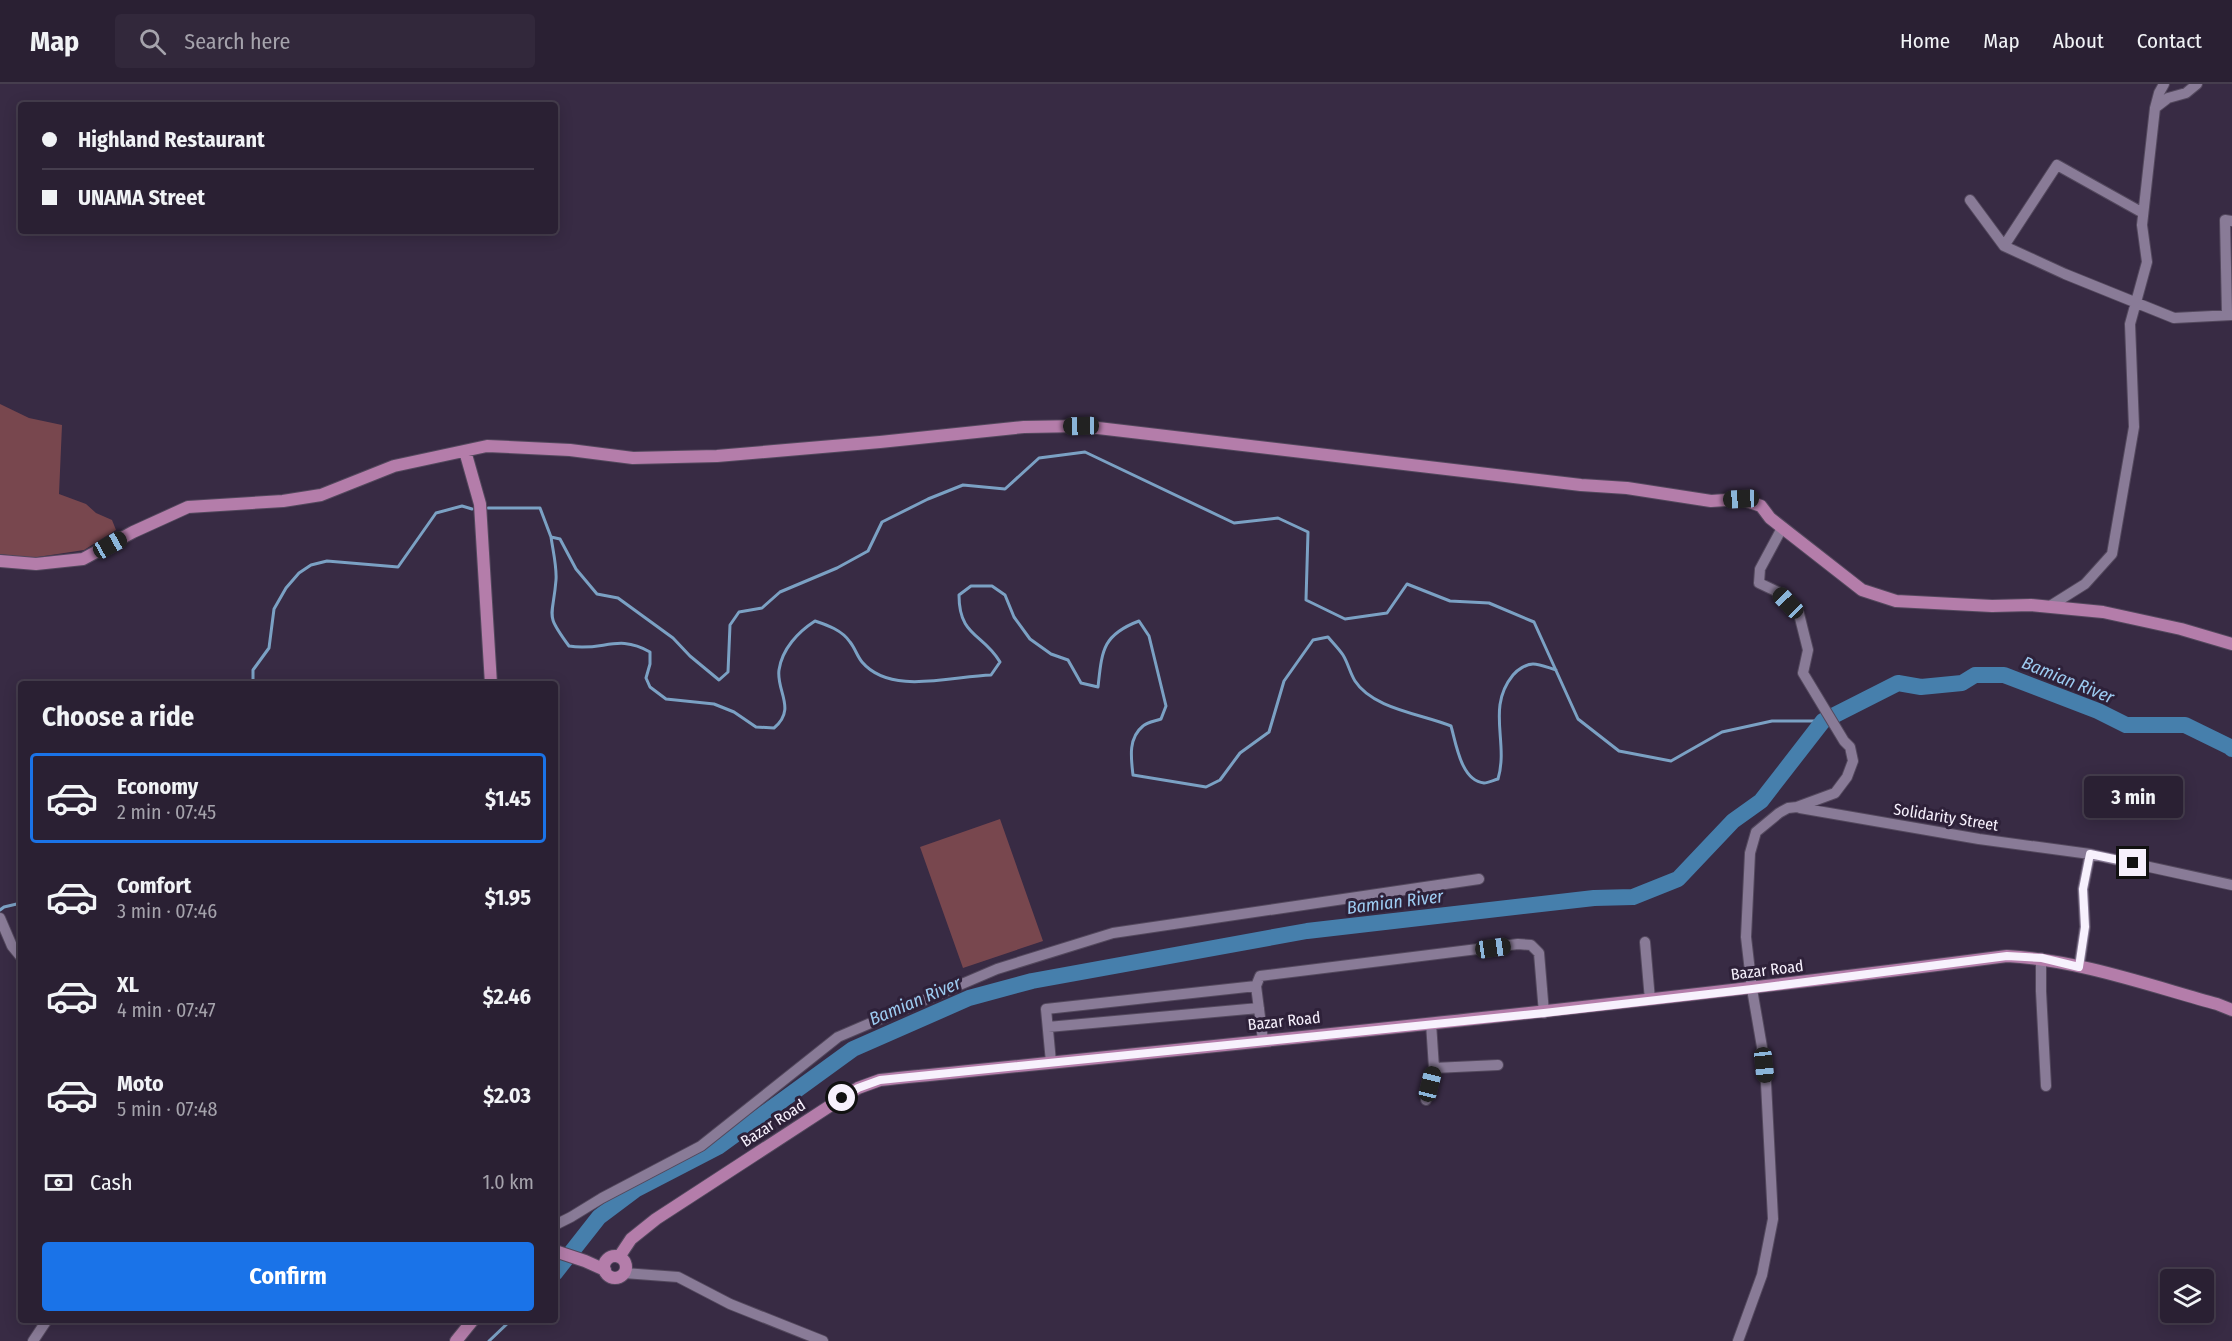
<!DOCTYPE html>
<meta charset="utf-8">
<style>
:root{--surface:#2a2033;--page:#32283b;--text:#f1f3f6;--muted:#a5a3ac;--line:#463e4e;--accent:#1a73e8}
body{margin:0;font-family:"Fira Sans Condensed",sans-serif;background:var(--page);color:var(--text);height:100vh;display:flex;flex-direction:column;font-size:22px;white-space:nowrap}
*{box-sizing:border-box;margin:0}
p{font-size:20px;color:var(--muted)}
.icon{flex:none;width:33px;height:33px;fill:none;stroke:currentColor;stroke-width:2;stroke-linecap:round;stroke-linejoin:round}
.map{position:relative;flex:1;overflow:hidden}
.sheet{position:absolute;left:18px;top:597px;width:540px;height:642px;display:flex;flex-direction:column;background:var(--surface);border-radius:6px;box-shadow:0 3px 15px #0003,0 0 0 2px var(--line)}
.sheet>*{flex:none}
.top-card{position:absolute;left:18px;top:18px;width:540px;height:132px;border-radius:6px;box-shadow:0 3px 15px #0003,0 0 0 2px var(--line);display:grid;align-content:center;height:132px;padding:0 24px;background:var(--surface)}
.controls{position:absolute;left:2160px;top:1185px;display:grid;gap:12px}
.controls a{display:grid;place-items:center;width:54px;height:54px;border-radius:6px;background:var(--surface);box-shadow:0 3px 15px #0003,0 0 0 2px var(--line);font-size:30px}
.end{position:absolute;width:27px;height:27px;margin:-14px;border:8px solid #f7f1fd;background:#111;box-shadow:0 0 0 3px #111}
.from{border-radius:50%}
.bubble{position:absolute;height:42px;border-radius:6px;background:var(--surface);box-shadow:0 3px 15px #0003,0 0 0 2px var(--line);font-size:20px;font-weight:700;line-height:42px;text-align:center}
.car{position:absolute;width:18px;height:36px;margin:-18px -9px;border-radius:8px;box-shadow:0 0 4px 2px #0007;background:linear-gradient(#222 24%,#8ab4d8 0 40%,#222 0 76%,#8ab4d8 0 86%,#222 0)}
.top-card b{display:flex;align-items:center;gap:21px;height:57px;font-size:22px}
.top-card b+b{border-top:2px solid var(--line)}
.top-card i{width:15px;height:15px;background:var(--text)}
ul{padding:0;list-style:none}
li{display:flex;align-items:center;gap:18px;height:90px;margin:0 12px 9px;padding:0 12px;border:3px solid transparent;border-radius:6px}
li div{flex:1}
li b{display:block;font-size:22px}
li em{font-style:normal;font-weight:700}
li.on{border-color:var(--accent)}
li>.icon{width:54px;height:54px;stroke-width:1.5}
h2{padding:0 24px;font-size:27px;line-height:72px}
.pay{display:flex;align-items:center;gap:15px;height:66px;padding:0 24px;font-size:22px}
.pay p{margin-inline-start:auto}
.action{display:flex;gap:12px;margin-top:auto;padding:12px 24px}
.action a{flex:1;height:69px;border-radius:6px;background:var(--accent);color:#fff;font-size:24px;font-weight:700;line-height:69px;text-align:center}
header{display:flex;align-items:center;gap:36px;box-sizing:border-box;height:84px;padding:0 30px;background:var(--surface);border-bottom:2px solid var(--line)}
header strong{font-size:28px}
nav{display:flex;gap:33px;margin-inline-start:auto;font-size:21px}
.search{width:420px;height:54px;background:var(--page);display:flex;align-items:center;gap:15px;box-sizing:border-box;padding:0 21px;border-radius:6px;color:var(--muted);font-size:22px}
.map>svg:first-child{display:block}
</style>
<header>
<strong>Map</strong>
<div class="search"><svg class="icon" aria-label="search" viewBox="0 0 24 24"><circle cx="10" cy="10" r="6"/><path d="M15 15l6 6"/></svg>Search here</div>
<nav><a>Home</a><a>Map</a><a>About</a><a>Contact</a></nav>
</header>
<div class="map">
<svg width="2232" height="1257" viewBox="0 0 2232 1257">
<rect width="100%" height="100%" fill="#382b44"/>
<path fill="#78474e" d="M 0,320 L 29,334 L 62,341 L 59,410 L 86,420 L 96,429 L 112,436 L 116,446 L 84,466 L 31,474 L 0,470 Z
M 1000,735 L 1043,857 L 963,884 L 920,763 Z"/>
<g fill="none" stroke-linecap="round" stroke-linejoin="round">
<path stroke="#7ba1c4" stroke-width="3" d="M 488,424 L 540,424 L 551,453 L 560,455 L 576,485 L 597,510 L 618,514 L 673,554 L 690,572 L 719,596 L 728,588 L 730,541 L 739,528 L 762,524 L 780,508 L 837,484 L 868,467 L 882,438 L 928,415 L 963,401 L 1005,405 L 1039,374 L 1085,368 L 1234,439 L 1278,434 L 1308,448 L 1306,516 L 1345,535 L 1387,529 L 1407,500 L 1450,517 L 1489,519 L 1534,538 L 1578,635 L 1619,667 L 1671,677 L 1722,648 L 1772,637 L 1823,637
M 551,453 C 553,467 557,483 556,496 C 553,535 544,528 569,562 C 603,568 617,549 650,568 L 650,580 L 646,594 L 650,603 L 666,615 L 714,620 L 734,628 L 756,643 L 774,644 C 797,625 776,607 779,586 C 782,565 798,548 815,537 C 827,541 842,546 850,558 C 855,564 857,572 862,578 C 891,612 952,592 991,591 L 1000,578 C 983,549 959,553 959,511 L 971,502 L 992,502 L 1005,511 L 1014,533 L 1030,555 L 1051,570 L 1068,576 L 1081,599 L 1098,603 C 1102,567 1102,551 1139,537 L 1149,552 L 1166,622 L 1161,635 C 1156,637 1147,638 1143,642 C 1128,654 1131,674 1133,691 L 1206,703 L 1220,696 L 1240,669 L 1269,648 L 1284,597 L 1313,556 L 1328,553 C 1333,559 1339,565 1343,571 C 1348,579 1350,589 1355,597 C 1373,625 1422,630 1451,642 C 1456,659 1461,697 1484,699 C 1488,699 1494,696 1498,695 C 1509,658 1486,624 1513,591 C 1517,586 1526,580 1533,580 C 1540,580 1549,584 1556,586
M 253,600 L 253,586 L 269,564 L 274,525 L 286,504 L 299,489 L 311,481 L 327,477 L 398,483 L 436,429 L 462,422 L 472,425
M 0,826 L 4,823 L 21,819
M 489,1257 L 511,1236"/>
<path stroke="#467fac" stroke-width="16" d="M 555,1189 L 599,1133 L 635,1106 L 718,1063 L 853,965 L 969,914 L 1032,897 L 1307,847 L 1594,814 L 1633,813 L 1678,795 L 1733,737 L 1761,717 L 1823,637 L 1898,599 L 1921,603 L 1962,599 L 1975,591 L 2004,591 L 2098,627 L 2126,641 L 2185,641 L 2230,663 L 2232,665"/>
<defs>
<path id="minor" d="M 2155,24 L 2168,14 L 2186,9 L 2197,0
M 1970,116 L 2004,162 L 2065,190 L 2174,234 L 2232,231
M 2004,162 L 2057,81 L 2143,129
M 2227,230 L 2225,136 L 2232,137
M 2050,522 L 2085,500 L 2112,470 L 2134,343 L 2130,240 L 2147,178 L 2142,141 L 2155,24 L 2159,9 L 2164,0
M 1800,724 L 1979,755 L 2090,770
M 0,834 L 12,862 L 21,873
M 1645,858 L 1650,916
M 2041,874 L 2041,907 L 2046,1002
M 2079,883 L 2085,843 L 2083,805 L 2090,770 L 2232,801
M 1431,939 L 1434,984 L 1498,981
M 1048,943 L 1259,924
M 1263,956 L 1256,902 L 1260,892 L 1518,860 L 1531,861 L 1539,869 L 1544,929
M 1051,978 L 1046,925 L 1256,902
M 1426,1016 L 1434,984
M 555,1141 L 571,1133 L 602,1114 L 701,1062 L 838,953 L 997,885 L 1113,849 L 1479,795
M 624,1189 L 678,1193 L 730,1220 L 823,1257
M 33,1257 L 47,1236
M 1738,1257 L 1762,1191 L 1773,1135 L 1766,999 L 1762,963 L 1752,905 L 1746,853 L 1750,769 L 1756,748 L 1779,729 L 1788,724 L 1797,723 L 1835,709 L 1847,693 L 1853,677 L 1850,663 L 1844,657 L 1803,589 L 1808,566 L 1799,530 L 1778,508 L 1759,499 L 1760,485 L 1782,444"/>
<path id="major" d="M 465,367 L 480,420 L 491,600
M 0,477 L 36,480 L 83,475 L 133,448 L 188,423 L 283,417 L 321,411 L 394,382 L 487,362 L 570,366 L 633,374 L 717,372 L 880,358 L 1024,343 L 1081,342 L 1581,401 L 1627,404 L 1711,417 L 1741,415 L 1761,422 L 1770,434 L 1862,506 L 1896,517 L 1992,522 L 2031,521 L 2103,528 L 2181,545 L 2232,560
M 555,1167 L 585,1177 L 605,1186
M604 1183a11 11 0 1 1 22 0a11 11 0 1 1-22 0Z
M 619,1173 L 631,1155 L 656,1135 L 842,1014 L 858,1004 L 880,996 C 1256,958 1632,921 2007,872 C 2078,876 2148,901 2217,920 L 2232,926
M 456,1257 L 473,1236"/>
</defs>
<use href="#minor" stroke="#53485d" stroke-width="12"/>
<use href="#major" stroke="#53485d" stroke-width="14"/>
<use href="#minor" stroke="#897b97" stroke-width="10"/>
<use href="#major" stroke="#b47daa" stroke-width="12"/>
</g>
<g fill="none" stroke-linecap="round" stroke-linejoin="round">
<path stroke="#f7f1fd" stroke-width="8" d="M 842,1014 L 858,1004 L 880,996 L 1544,929 L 1752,905 L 2007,872 L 2042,874 L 2079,883 L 2085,843 L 2083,805 L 2090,770 L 2133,779"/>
</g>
<g text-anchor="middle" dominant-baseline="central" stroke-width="6" stroke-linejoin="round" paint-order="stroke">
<g font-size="16" fill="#f7f1fd" stroke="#2e2139">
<text transform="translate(1946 733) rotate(9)">Solidarity Street</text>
<text transform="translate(1767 886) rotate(-7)">Bazar Road</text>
<text transform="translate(1284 937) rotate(-6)">Bazar Road</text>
<text transform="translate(773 1039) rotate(-33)">Bazar Road</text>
</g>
<g font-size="18" font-style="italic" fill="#9dcbf1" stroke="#2e2139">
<text transform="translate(2068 596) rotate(22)">Bamian River</text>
<text transform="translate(1395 818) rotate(-7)">Bamian River</text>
<text transform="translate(915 917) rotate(-23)">Bamian River</text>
</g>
</g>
</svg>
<div class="controls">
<a><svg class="icon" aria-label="layers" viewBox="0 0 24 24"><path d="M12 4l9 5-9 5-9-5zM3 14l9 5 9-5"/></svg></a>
</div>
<i class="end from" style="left:842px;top:1014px"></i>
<i class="end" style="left:2133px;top:779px"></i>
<div class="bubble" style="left:2084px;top:692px;width:99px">3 min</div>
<i class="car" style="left:1081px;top:342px;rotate:269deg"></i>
<i class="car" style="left:1741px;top:415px;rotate:267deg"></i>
<i class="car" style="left:110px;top:461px;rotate:61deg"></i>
<i class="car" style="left:1788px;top:519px;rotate:316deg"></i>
<i class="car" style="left:1493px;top:864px;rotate:82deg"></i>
<i class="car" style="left:1764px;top:981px;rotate:174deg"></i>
<i class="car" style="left:1430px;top:1000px;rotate:14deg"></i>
<div class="top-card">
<b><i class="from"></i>Highland Restaurant</b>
<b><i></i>UNAMA Street</b>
</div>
<section class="sheet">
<h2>Choose a ride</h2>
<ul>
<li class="on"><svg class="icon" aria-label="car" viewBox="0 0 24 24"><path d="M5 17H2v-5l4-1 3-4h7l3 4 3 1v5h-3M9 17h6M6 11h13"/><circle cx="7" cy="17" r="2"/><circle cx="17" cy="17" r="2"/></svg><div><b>Economy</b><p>2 min · 07:45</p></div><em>$1.45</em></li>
<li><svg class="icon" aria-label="car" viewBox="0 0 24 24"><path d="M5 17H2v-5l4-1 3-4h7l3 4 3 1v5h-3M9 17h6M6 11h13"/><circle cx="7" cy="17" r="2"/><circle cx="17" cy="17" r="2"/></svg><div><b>Comfort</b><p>3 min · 07:46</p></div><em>$1.95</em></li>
<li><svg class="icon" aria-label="car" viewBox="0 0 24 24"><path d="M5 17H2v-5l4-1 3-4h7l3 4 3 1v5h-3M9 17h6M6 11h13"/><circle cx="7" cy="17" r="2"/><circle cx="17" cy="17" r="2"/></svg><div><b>XL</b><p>4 min · 07:47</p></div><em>$2.46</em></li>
<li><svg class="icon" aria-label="car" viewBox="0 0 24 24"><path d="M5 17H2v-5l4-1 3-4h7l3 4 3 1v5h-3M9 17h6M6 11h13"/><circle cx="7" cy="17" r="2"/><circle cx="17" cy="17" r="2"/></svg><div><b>Moto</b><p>5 min · 07:48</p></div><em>$2.03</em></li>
</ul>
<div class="pay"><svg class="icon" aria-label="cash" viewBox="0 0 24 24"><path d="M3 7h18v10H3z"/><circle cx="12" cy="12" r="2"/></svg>Cash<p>1.0 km</p></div>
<div class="action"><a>Confirm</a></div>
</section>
</div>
